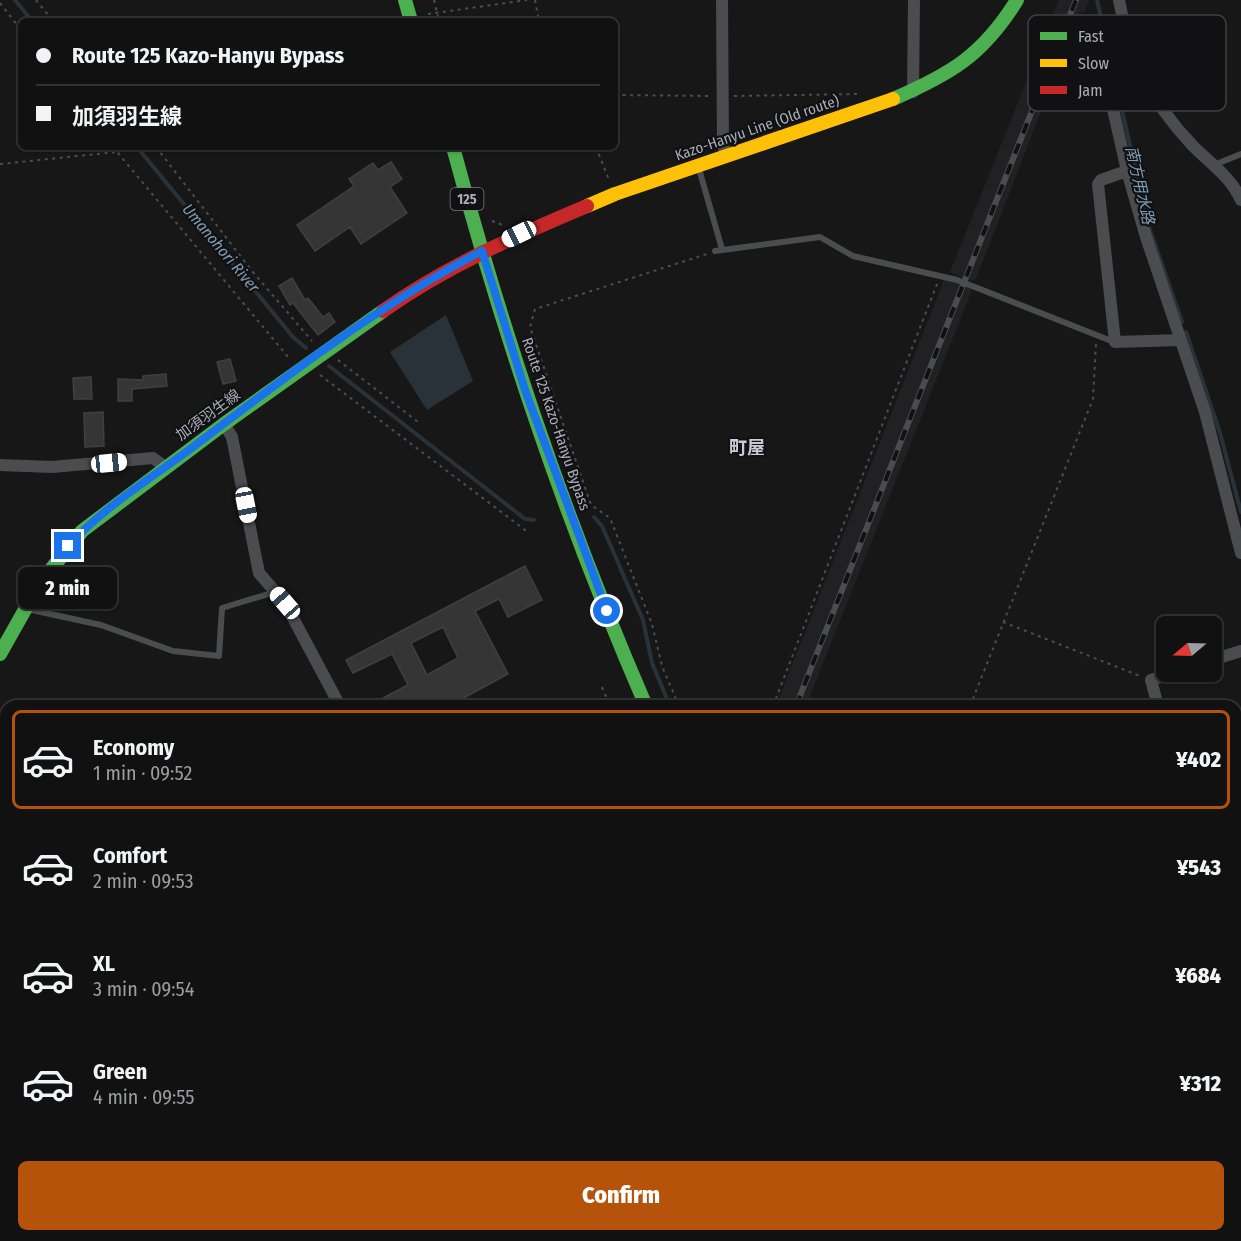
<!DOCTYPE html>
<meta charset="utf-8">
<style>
:root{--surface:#111;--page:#1e1f1f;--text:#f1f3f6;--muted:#9c9d9f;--line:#303131;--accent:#b45309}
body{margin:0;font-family:"Fira Sans Condensed","Noto Sans JP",sans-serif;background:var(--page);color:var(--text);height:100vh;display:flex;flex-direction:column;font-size:22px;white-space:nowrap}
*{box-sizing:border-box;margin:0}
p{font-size:20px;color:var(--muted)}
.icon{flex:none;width:33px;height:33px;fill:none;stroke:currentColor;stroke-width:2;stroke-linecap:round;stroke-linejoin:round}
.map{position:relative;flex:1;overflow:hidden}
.sheet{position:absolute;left:0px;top:700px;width:1242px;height:542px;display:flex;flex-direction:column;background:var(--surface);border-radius:18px 18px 0 0;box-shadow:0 2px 4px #0004,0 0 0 2px var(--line)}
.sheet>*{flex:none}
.banner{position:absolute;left:18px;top:18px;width:600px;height:132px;border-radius:9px;box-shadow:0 2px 4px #0004,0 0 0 2px var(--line);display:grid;align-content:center;height:132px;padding:0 18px;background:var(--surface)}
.needle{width:39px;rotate:251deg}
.controls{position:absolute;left:1156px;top:616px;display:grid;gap:12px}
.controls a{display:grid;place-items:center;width:66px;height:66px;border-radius:9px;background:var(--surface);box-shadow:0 2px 4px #0004,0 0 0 2px var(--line);font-size:30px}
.end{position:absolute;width:27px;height:27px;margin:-14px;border:8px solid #1a73e8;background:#fff;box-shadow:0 0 0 3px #fff}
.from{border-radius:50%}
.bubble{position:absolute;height:42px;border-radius:9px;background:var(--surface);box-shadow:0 2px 4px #0004,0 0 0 2px var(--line);font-size:20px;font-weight:800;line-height:42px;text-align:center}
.car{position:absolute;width:18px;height:36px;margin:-18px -9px;border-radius:8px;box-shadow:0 0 4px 2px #0007;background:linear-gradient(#fff 24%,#345 0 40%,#fff 0 76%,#345 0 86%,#fff 0)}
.banner b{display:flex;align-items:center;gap:21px;height:57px;font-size:22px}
.banner b+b{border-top:2px solid var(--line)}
.banner i{width:15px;height:15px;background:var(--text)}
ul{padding:10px 0 0;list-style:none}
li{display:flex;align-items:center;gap:18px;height:99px;margin:0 12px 9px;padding:0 6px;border:3px solid transparent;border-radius:9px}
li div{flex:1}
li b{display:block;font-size:22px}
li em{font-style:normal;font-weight:800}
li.current{border-color:var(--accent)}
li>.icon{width:54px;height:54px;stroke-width:1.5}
.button{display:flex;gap:12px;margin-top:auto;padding:12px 18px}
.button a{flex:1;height:69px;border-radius:9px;background:var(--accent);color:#fff;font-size:24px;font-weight:800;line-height:69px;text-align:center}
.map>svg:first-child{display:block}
</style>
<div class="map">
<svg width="1241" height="1241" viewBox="0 0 1241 1241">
<rect width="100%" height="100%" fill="#171717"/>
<path fill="#212123" d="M 1059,0 L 1089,0 L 1084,13 L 1080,11 L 976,279 L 971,281 L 950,272 Z
M 946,279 L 971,287 L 972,290 L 806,706 L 776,706 L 944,280 Z"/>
<path fill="#2a3239" d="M 446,315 L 473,381 L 427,410 L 390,352 Z"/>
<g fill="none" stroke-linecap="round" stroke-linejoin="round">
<path stroke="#2a3239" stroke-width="4" d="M 15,0 L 32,21
M 1097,0 L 1105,36
M 1107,45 L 1148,224 L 1182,322
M 137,147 L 293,337 L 306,348
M 1186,332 L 1220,433 L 1241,512
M 329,366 L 525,519 L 534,520
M 594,517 L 602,526 L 643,620 L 652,663 L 670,706
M 1165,1236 L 1168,1241"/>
</g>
<path fill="#353536" stroke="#3f4043" stroke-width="1.5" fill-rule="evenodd" d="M 391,162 L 402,179 L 390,187 L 407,213 L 361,244 L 350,227 L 315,251 L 297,225 L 354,186 L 349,179 L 373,163 L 378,170 Z
M 292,278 L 305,300 L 308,298 L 323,317 L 329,313 L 335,322 L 318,335 L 293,303 L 290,305 L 279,286 Z
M 230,359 L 236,381 L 223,384 L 217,362 Z
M 166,374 L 167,386 L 132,389 L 132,401 L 118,401 L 118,379 L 143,380 L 143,376 Z
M 91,377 L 92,399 L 74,399 L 73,378 Z
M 103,412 L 104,446 L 85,447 L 84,413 Z
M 525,566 L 542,600 L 508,617 L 499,599 L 475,611 L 508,674 L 449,706 L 368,706 L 408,685 L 392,654 L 353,673 L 346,660 ZM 443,627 L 458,658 L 427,675 L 411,643 Z"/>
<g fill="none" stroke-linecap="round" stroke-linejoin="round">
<path stroke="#4d4e52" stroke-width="2" stroke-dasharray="3 4.5" stroke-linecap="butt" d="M 36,0 L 53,21
M 434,0 L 439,21
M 535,0 L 539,21
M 0,3 L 21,30
M 428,14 L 527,0
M 377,21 L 392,19
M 615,95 L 710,96
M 734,96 L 860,94
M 113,147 L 289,358
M 156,147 L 252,271 L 312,341
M 596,147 L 609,180
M 0,164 L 117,152
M 492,221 L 503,225
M 338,360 L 418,422
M 320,375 L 529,533
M 1003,622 L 1140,676
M 602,687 L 610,706
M 679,706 L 662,666 L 652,624 L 610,518 L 591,505 L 530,327 L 535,309 L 707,254
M 773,706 L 937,284
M 970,706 L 1093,399 L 1096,343
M 0,863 L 6,865
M 0,1079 L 6,1075
M 1236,1235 L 1241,1233
M 206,1236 L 211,1241
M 876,1236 L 879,1241
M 954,1236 L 957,1241
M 1180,1236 L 1182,1241
M 1224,1241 L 1234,1236"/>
<path stroke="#4b4c50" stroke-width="6" d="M 1214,165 L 1241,154
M 699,169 L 722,249
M 715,251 L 820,237 L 853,256 L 957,280 L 1114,342
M 27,609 L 101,625 L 173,651 L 219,656 L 222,608 L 275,592
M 567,1241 L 569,1236"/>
<path stroke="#4b4c50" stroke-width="12" d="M 722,0 L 723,145 L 726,155
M 1119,0 C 1129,58 1152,103 1193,146 C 1211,164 1231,177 1241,200
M 1124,32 L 1098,43 L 1127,171 L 1146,237 L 1205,412 L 1241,553
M 913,92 L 914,0
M 1127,171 L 1101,180 L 1098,184 L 1115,342 L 1181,340
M 224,424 L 232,437 L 259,573 L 285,603 L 340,706
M 0,465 L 52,467 L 153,458 L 165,467
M 1212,660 L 1241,651
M 1158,706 L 1151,680 L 1176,672
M 1236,903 L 1241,913
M 1236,1043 L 1241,1041
M 608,1241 L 608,1236
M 692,1241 L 695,1236"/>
<path stroke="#4caf50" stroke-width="14" d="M 405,0 L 411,21
M 893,99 C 951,74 983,55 1017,0
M 453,147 C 504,338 567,524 646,706
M 0,654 L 40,583 L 82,531 L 224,424 L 383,311
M 924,1236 L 927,1241"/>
<path stroke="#ffc107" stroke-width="14" d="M 587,206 L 615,194 L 893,99"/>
<path stroke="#c62828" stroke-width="14" d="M 383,311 C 446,266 516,236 587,206"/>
<defs>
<path id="rail" d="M 796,706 L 1076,0
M 576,1241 L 578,1236"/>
</defs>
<use href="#rail" stroke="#4b4c4f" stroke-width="6"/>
<use href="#rail" stroke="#111113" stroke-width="4" stroke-dasharray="11" stroke-linecap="butt"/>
</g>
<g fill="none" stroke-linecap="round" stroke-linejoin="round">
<path stroke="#1a73e8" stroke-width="8" d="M 68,546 C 104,507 150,479 193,447 C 285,377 379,305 482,251 L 525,390 L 607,611"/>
</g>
<g text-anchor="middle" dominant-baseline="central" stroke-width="4.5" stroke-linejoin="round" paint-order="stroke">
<rect fill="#111113" stroke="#7b7e86" stroke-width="1.5" x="450.5" y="188" width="33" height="22" rx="4.5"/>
<g font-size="14" font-weight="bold" fill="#a8adb8">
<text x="467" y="199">125</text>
</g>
<g font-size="15" fill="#a8adb8" stroke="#111113">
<text transform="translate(757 128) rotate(-19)">Kazo-Hanyu Line (Old route)</text>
<text transform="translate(208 415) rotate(-36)">加須羽生線</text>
<text transform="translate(556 424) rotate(71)">Route 125 Kazo-Hanyu Bypass</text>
</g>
<g font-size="16" font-style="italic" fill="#7f9bb3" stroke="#111113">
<text transform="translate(1140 185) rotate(77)">南方用水路</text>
<text transform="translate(221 248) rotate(50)">Umanohori River</text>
</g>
<g font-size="18" font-weight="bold" fill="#c9ccd4" stroke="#111113">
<text x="747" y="448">町屋</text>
</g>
</g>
<rect x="1028" y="15" width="198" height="96" rx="9" fill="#111113" stroke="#3e4045" stroke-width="1.5"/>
<rect x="1040" y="32" width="27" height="8" fill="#4caf50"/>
<rect x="1040" y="59" width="27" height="8" fill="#ffc107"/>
<rect x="1040" y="86" width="27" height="8" fill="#c62828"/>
<g font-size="16" fill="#a8adb8">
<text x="1078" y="42">Fast</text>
<text x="1078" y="69">Slow</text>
<text x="1078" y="96">Jam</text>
</g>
</svg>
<div class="controls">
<a><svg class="needle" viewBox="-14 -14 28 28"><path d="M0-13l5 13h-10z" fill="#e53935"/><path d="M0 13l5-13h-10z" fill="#9c9d9f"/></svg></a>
</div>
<i class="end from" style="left:607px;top:611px"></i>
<i class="end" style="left:68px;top:546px"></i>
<div class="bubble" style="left:18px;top:567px;width:99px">2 min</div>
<i class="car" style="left:519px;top:234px;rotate:244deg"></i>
<i class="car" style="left:109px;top:463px;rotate:84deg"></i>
<i class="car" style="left:246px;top:505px;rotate:169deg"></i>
<i class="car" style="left:285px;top:603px;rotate:319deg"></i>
<div class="banner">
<b><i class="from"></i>Route 125 Kazo-Hanyu Bypass</b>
<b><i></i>加須羽生線</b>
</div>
<section class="sheet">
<ul>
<li class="current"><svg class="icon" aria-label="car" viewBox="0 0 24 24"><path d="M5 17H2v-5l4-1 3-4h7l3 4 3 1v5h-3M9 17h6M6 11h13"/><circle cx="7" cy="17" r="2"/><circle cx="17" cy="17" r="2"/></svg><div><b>Economy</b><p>1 min · 09:52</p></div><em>¥402</em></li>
<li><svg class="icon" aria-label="car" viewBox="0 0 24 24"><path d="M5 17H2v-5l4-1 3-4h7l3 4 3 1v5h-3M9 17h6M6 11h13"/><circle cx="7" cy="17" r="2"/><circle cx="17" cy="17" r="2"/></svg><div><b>Comfort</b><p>2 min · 09:53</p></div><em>¥543</em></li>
<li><svg class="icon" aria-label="car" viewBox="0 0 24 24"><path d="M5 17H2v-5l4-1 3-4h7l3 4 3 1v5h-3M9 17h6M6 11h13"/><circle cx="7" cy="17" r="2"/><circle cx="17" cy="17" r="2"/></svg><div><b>XL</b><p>3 min · 09:54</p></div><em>¥684</em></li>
<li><svg class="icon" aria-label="car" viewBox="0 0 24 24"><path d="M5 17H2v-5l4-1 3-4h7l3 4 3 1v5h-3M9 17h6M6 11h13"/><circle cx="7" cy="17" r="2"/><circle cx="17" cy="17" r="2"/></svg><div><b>Green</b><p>4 min · 09:55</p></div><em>¥312</em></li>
</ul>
<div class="button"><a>Confirm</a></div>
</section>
</div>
